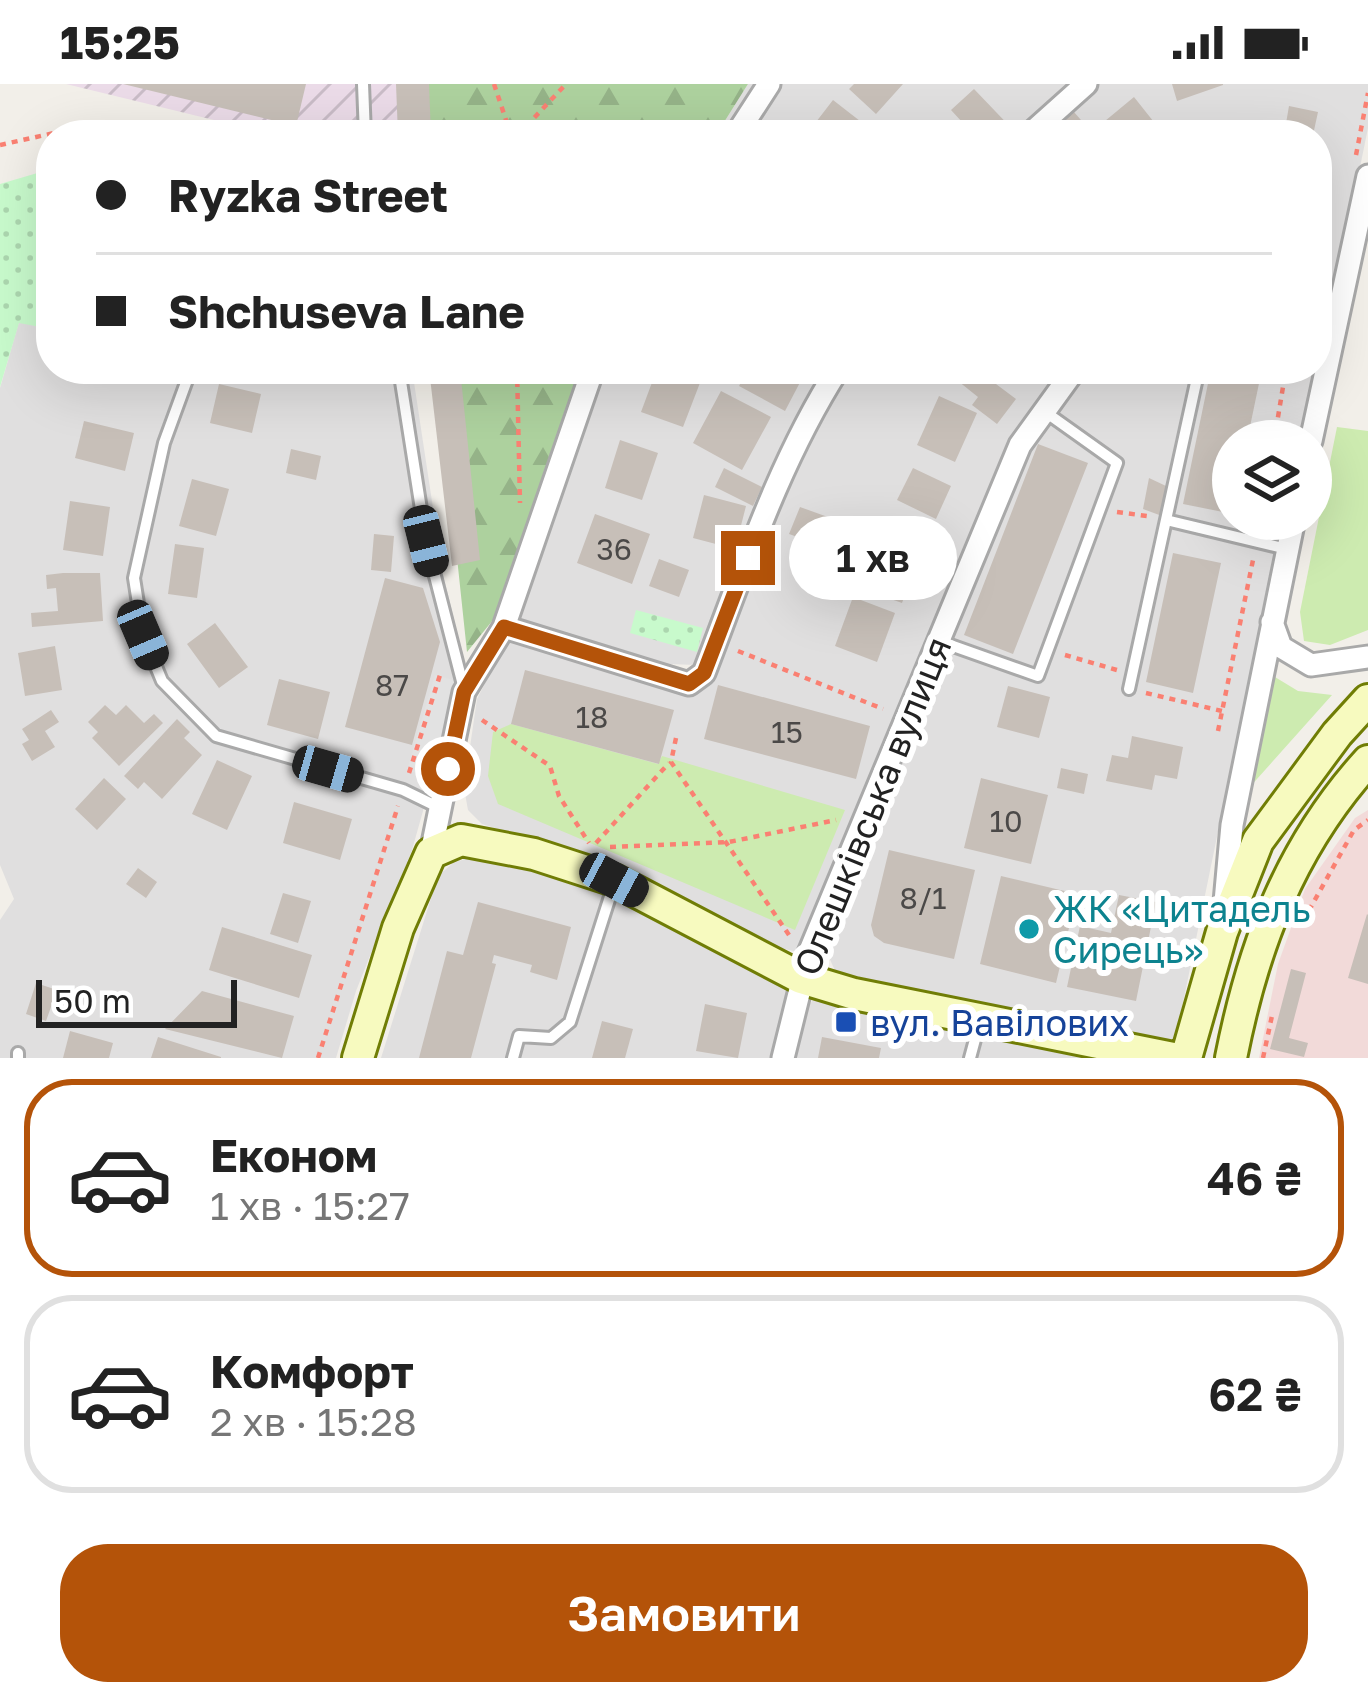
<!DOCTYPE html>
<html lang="uk">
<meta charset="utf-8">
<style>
:root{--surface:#fff;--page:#f6f6f6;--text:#222;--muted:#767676;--line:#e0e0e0;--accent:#b45309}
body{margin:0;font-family:"Golos Text",sans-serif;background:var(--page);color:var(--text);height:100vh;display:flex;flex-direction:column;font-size:45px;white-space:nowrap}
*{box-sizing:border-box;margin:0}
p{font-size:39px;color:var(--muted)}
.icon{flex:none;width:66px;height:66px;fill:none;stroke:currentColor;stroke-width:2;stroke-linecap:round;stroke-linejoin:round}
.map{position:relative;height:974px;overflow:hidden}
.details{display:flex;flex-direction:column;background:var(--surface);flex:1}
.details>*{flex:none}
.top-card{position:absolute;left:36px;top:36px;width:1296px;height:264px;border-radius:48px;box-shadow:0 12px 48px #0002;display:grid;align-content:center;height:264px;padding:0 60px;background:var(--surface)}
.buttons{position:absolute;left:1212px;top:336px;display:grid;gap:24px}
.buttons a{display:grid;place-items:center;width:120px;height:120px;border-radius:50%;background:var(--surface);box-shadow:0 12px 48px #0002;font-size:60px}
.scale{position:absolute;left:36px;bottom:30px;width:201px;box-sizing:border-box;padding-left:12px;border:6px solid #222;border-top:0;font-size:33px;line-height:42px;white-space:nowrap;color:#222;-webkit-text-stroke:9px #fff;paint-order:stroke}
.end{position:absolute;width:54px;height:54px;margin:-27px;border:15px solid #b45309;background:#fff;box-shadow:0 0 0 6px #fff}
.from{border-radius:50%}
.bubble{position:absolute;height:84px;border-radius:42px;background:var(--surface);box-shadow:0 12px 48px #0002;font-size:39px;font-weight:600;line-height:84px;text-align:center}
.car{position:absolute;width:36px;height:72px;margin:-36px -18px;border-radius:15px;box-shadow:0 0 9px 3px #0007;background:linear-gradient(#222 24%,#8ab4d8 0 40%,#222 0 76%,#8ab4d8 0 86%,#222 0)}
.top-card b{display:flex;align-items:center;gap:42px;height:114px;font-size:45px}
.top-card b+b{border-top:3px solid var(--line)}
.top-card i{width:30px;height:30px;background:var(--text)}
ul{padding:21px 0 0;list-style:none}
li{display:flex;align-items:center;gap:36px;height:198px;margin:0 24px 18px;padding:0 36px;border:6px solid var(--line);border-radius:48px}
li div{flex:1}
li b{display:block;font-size:45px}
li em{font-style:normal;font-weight:600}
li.current{border-color:var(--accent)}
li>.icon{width:108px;height:108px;stroke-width:1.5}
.cta{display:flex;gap:24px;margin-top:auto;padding:24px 60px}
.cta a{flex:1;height:138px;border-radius:48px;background:var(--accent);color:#fff;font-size:48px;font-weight:600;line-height:138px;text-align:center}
.status{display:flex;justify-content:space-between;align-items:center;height:84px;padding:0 60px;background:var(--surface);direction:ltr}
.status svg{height:33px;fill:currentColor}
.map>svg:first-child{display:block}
</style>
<div class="status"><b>15:25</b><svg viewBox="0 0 49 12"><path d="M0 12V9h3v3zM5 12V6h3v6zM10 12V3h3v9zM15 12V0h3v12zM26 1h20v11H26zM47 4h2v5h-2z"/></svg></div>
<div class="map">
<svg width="1368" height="974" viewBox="0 0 1368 974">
<defs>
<pattern id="industrial-furrows" width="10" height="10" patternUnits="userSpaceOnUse" patternTransform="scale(3)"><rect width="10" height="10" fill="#ebdbe8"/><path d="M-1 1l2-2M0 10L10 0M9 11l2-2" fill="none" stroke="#c9bcc7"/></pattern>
<pattern id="forest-firs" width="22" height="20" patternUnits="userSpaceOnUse" patternTransform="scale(3)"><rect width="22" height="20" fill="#add19e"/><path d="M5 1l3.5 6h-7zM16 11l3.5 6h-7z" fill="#95b388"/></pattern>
<pattern id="park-dots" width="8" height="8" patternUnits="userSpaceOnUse" patternTransform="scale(3)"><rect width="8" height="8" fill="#c8facc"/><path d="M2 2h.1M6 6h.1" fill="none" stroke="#acd6af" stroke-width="1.8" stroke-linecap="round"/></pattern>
</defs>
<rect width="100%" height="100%" fill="#f2efe9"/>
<path fill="#e0dfdf" d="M 748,0 L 1368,0 L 1368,44 L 1330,230 L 1317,229 L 1317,51 L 716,51 Z
M 19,238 L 51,245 L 51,285 L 412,285 L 443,490 L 459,556 L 456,610 L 412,766 L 356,907 L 336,974 L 0,974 L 0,836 L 14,815 L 0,781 L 0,304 Z
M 580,285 L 1065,285 L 1046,305 L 1008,366 L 804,862 L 794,867 L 770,862 L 602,779 L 482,740 L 468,726 L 464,704 L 477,615 L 508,554 L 694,607 L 697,581 L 668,580 L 497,531 Z
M 1089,285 L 1314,285 L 1299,357 L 1233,357 L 1233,435 L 1282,435 L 1176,953 L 1166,960 L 836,889 L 828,871 L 827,854 L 938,575 L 1030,365 Z
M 480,770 L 601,799 L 789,897 L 772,974 L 381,974 L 438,792 L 453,779 Z
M 826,913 L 1116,974 L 793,974 L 804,926 L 814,915 Z"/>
<path fill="#f2dad9" d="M 1368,726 L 1368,974 L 1259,974 L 1278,880 L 1305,805 L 1355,734 Z"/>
<path fill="url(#industrial-furrows)" d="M 66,0 L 405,0 L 407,51 L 275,51 Z"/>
<path fill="#cdebb0" d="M 1337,343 L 1368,347 L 1368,546 L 1330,561 L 1304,557 L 1300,528 Z
M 1270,590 L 1298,607 L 1332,611 L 1248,705 Z
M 511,640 L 658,680 L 662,672 L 845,726 L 795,846 L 498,720 L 488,692 L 493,648 Z"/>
<path fill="url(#forest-firs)" d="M 422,0 L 748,0 L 716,51 L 420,51 Z
M 437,285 L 580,285 L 497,531 L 467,568 Z"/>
<path fill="url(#park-dots)" d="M 51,85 L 51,245 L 19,239 L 0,303 L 0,100 Z
M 636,526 L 703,544 L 697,568 L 630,549 Z"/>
<path fill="#e2e2e2" d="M 435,591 L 457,597 L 429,693 L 407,686 Z"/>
<path fill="#c7bfb8" d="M 123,0 L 306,0 L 296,42 Z
M 396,0 L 429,0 L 431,51 L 398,51 Z
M 854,0 L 903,0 L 876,30 L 849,5 Z
M 1172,0 L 1223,0 L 1223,1 L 1177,17 Z
M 974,5 L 1018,51 L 974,51 L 951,26 Z
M 1134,13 L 1161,47 L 1155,51 L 1116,51 L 1105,37 Z
M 833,16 L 869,44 L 864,51 L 806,51 Z
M 1289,22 L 1318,28 L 1313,51 L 1284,51 Z
M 1074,28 L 1094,51 L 1066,51 L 1058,41 Z
M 429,285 L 460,285 L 480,476 L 452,482 Z
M 657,285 L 688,285 L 703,291 L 683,343 L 641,328 Z
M 748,285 L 807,285 L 785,327 L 739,302 Z
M 967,285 L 976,285 L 1016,315 L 997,340 L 972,321 L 978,313 L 958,297 Z
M 1211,285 L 1262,285 L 1247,357 L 1233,357 L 1233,430 L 1183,420 Z
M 219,300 L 261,310 L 252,349 L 210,339 Z
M 721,307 L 771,333 L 742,386 L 693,359 Z
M 939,312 L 977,329 L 955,378 L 917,361 Z
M 84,337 L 134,349 L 125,387 L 75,374 Z
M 620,356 L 658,369 L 642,416 L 605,404 Z
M 1038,360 L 1088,379 L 1013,570 L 964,551 Z
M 291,365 L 321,372 L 316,396 L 286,389 Z
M 724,384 L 762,403 L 753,422 L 715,403 Z
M 913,384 L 951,402 L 936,435 L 897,416 Z
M 1149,394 L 1166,402 L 1162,432 L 1143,425 Z
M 192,395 L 229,405 L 216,452 L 179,442 Z
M 704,411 L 746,422 L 735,465 L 693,454 Z
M 70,417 L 110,423 L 103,472 L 63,466 Z
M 800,423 L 839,437 L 829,464 L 789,450 Z
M 595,430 L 650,450 L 632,500 L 577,479 Z
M 889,447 L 923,459 L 902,519 L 868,507 Z
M 374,450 L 394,452 L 391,488 L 371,486 Z
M 175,460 L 204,464 L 197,514 L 168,510 Z
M 1173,469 L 1221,479 L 1193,609 L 1146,598 Z
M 659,475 L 689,486 L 679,513 L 649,502 Z
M 63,489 L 100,489 L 103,537 L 32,543 L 31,529 L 58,527 L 56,504 L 47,505 L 46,491 Z
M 385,494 L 423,504 L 440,558 L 412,661 L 345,643 Z
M 853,513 L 895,529 L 877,578 L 835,562 Z
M 215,539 L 248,583 L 219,604 L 187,560 Z
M 55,562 L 62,606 L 25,612 L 18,569 Z
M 525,586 L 674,626 L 659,680 L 511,640 Z
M 279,595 L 330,608 L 318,655 L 267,641 Z
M 718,601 L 870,642 L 856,695 L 704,655 Z
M 1008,602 L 1050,613 L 1039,654 L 997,643 Z
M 105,621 L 116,631 L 126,621 L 144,639 L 154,630 L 163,639 L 119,682 L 92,654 L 98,648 L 88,638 Z
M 51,626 L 59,638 L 45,647 L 55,663 L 32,677 L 22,660 L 29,656 L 22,645 Z
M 177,635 L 190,648 L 184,654 L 202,671 L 162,715 L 144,698 L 138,705 L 124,692 Z
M 1132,652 L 1183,663 L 1177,695 L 1155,691 L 1152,706 L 1106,697 L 1112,671 L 1128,674 Z
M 217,676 L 252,692 L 227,746 L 192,730 Z
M 1061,684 L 1088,690 L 1084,710 L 1057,704 Z
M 104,694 L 126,715 L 97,746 L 75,725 Z
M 981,694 L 1048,711 L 1031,780 L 964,764 Z
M 294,718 L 352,735 L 340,776 L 283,759 Z
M 889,766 L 975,786 L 954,875 L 884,859 L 874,852 L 871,841 Z
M 138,784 L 157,798 L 146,814 L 126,800 Z
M 1001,792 L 1077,810 L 1056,899 L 980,880 Z
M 283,809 L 311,817 L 298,859 L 270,850 Z
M 1119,811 L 1156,818 L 1136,917 L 1067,903 L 1080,842 L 1111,849 Z
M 478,818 L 571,843 L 557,896 L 530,888 L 532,881 L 494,871 L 492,879 L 496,880 L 471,974 L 419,974 L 447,867 L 463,871 Z
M 1367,830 L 1368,831 L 1368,900 L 1348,894 Z
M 222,843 L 312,871 L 299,914 L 209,886 Z
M 1291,885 L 1306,889 L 1289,954 L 1308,959 L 1304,973 L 1270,965 Z
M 36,899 L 57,906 L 46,937 L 26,930 Z
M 202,907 L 294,932 L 282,974 L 165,945 Z
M 705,920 L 747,929 L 738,974 L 696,967 Z
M 602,937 L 633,945 L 625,974 L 592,974 Z
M 70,947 L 113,959 L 109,974 L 63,974 Z
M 158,953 L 221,973 L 221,974 L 151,974 Z
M 822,953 L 881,964 L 879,974 L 818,974 Z"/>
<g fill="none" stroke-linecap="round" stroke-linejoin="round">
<defs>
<path id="lane" d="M 363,0 L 365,51
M 191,285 L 164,359 L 134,494 L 143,551 L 162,597 L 216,652 L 403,706 L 440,724
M 399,285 L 426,457 L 464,605
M 1166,436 L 1287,465
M 939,557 L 1038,592 L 1117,379 L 1044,327
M 1129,605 L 1199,285
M 18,969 L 18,974
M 513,974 L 519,952 L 551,954 L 570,938 L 614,800
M 970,974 L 980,937"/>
<path id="street" d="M 736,51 L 769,0
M 1029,51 L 1086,0
M 1311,357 L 1368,92
M 1272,538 L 1281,563 L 1311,581 L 1368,573
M 504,543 L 689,600 L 704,589 C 744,485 778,379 838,285
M 431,769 L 464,608 L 504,543 L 593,285
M 1225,818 L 1232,741 L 1294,435
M 783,974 L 809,869 L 1020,361 L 1075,285"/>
<path id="secondary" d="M 358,974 L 398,844 L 431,769 L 461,756 L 534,770 L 614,796 L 801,894 L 854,910 L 1173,974
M 1186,974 L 1222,848 L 1258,757 L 1337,650 L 1368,616
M 1231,974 C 1253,862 1290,763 1368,677"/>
</defs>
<use href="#lane" stroke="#a9a9a9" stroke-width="16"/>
<use href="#street" stroke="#a9a9a9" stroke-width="27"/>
<use href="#secondary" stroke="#707d05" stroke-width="36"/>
<path stroke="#fa8072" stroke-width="4.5" stroke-dasharray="6 6" stroke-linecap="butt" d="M 494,0 L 511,51
M 518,51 L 566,0
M 0,61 L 81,43 L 193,51
M 1356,71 L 1368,9
M 517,285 L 520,419
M 1274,357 L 1286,285
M 1117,428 L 1147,432
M 738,567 L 883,625
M 1065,571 L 1117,586
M 1146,609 L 1222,627
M 482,636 L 550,682 L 559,712 L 589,759
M 1218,647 L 1253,476
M 676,654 L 671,678 L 789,851
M 409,689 L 440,591
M 596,759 L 669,679
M 610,763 L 729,758 L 836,736
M 1303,837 L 1354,746 L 1368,736
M 318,974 L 398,722
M 1263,974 L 1273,927"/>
<use href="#lane" stroke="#fff" stroke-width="10"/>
<use href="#street" stroke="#fff" stroke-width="21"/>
<use href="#secondary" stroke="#f7fabf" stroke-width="30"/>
</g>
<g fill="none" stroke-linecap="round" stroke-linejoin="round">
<path stroke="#b45309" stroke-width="15" d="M 448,685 L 464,608 L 504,543 L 689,600 L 704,589 L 748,474"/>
</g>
<circle fill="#0f9aa8" stroke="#fff" stroke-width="4.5" cx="1029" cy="845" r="12"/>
<rect fill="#1a4fb4" stroke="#fff" stroke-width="4.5" x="834" y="926" width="24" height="24" rx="6"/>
<g text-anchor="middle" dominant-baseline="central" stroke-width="12" stroke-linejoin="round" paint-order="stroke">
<g font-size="30" fill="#4b4948">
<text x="614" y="465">36</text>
<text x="392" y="601">87</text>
<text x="592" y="633">18</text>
<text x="787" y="648">15</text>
<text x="1006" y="737">10</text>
<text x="923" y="814">8/1</text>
</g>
<g font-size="36" fill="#222" stroke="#fff">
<text transform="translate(872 722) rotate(-68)">Олешківська вулиця</text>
</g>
<g font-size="36" fill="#0d838f" stroke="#fff" text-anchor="start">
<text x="1053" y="824">ЖК «Цитадель<tspan x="1053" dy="41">Сирець»</tspan></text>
</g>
<g font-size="36" fill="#164399" stroke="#fff" text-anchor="start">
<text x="870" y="938">вул. Вавілових</text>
</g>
</g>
</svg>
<div class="buttons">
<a><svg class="icon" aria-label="layers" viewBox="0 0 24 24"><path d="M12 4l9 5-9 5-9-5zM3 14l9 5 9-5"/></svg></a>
</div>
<div class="scale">50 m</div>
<i class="end from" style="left:448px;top:685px"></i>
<i class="end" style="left:748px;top:474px"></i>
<div class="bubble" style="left:789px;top:432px;width:168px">1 хв</div>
<i class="car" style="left:426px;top:457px;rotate:166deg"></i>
<i class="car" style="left:143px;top:551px;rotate:157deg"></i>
<i class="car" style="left:328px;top:685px;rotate:106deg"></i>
<i class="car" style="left:614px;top:796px;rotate:118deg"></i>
<div class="top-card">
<b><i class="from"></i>Ryzka Street</b>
<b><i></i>Shchuseva Lane</b>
</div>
</div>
<section class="details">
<ul>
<li class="current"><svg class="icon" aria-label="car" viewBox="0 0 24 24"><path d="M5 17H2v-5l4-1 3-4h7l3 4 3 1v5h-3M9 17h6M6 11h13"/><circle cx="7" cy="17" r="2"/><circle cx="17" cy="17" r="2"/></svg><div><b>Економ</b><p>1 хв · 15:27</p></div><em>46 ₴</em></li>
<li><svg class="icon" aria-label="car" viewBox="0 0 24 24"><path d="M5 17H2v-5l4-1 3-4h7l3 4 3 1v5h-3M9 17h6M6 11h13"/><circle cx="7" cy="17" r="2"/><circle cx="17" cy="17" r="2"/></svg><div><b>Комфорт</b><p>2 хв · 15:28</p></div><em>62 ₴</em></li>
</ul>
<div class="cta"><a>Замовити</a></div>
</section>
